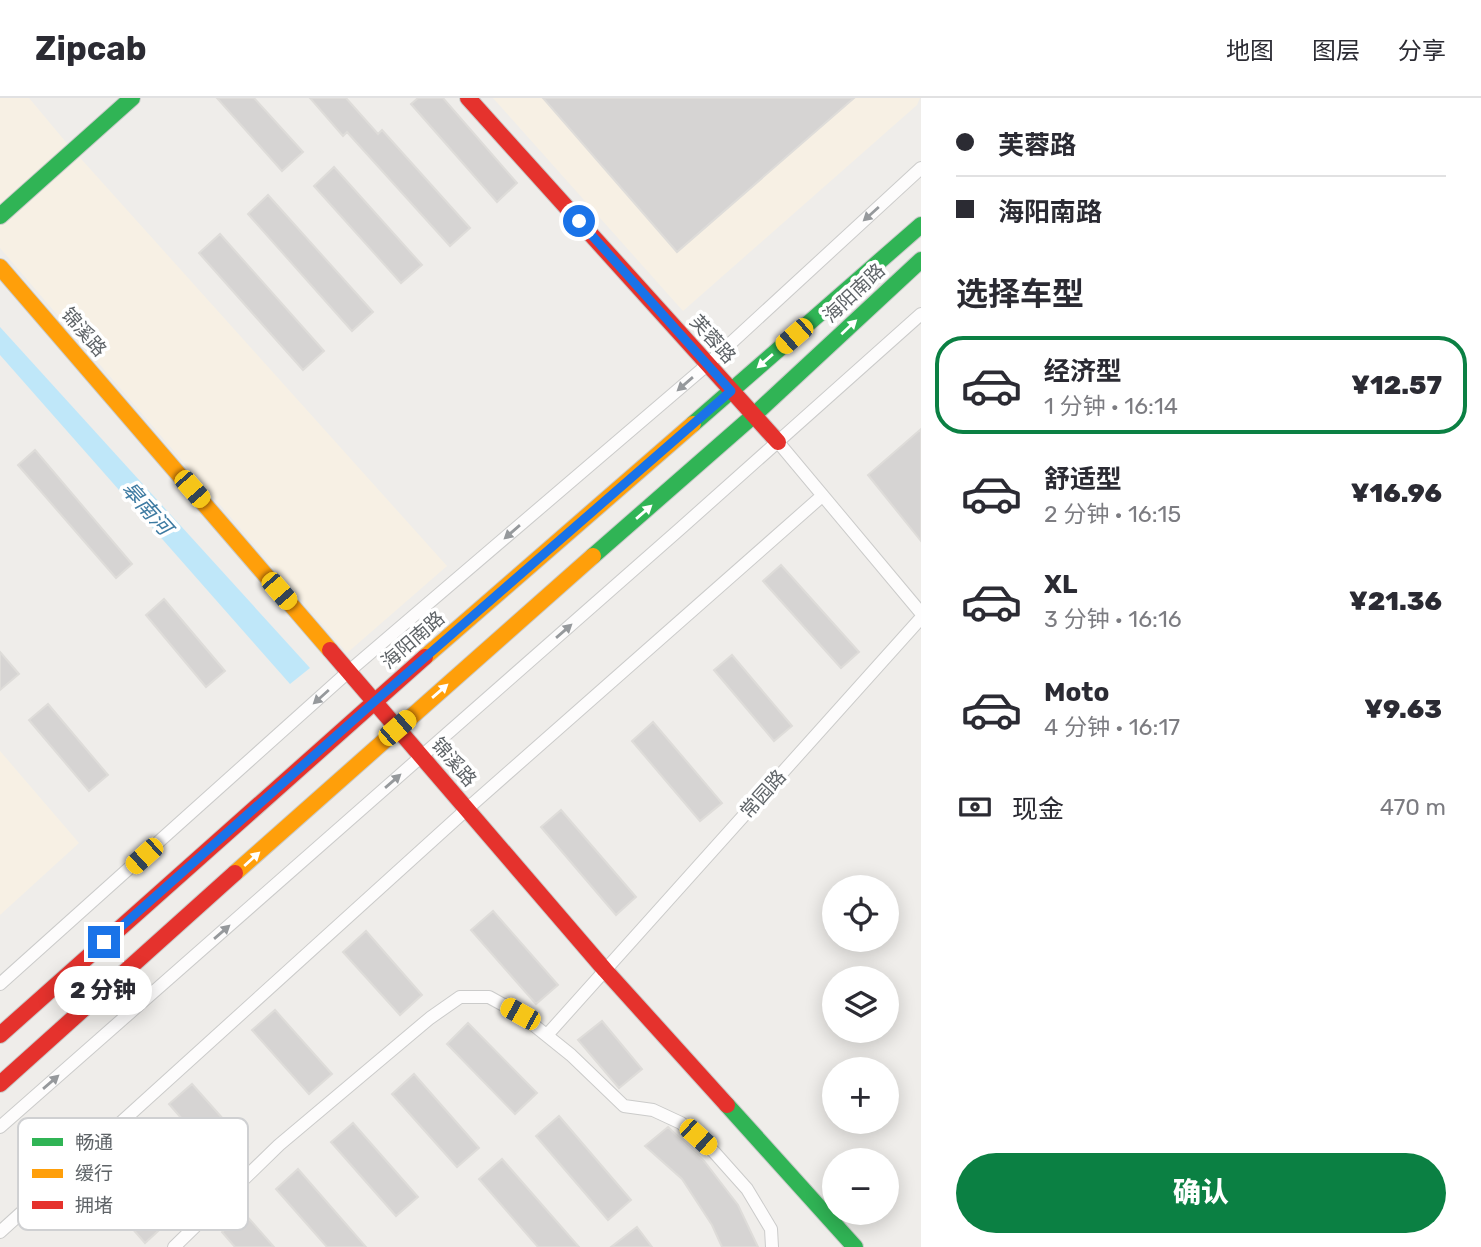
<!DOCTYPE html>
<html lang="zh">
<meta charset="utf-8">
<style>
:root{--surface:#fff;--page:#f2f2f3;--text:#2b2b33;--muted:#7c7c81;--line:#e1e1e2;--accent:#0b8043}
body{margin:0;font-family:Rubik,"Noto Sans SC",sans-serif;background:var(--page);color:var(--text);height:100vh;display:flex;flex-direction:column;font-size:26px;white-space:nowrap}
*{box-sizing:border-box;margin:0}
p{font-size:23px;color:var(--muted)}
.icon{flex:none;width:38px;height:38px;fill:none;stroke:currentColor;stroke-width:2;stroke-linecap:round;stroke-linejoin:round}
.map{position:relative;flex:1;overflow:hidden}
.panel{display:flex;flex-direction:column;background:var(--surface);width:560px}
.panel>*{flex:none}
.hud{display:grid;align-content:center;height:154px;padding:0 35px;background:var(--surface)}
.tools{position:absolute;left:822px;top:777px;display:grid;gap:14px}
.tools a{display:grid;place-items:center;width:77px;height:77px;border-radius:50%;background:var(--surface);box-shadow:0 4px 18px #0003;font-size:35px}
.end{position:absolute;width:32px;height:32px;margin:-16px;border:9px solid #1a73e8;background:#fff;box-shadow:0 0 0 4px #fff}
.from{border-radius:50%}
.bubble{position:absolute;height:49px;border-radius:24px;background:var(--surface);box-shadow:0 4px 18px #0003;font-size:23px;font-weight:800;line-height:49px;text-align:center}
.car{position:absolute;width:21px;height:42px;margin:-21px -10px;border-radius:9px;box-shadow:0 0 5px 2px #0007;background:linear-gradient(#f5c518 24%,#345 0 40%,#f5c518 0 76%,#345 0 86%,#f5c518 0)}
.hud b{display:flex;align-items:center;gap:24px;height:66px;font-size:26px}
.hud b+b{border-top:2px solid var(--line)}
.hud i{width:18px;height:18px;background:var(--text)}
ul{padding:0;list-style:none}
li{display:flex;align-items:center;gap:21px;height:98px;margin:0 14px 10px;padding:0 21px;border:4px solid transparent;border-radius:28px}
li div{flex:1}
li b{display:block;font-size:26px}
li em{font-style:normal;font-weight:800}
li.selected{border-color:var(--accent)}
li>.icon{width:63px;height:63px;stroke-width:1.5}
h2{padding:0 35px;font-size:32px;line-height:84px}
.pay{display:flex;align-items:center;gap:18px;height:77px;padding:0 35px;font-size:26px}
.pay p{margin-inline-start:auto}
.cta{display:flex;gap:14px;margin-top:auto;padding:14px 35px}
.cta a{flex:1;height:80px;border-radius:42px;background:var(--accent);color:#fff;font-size:28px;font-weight:800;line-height:80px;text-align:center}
header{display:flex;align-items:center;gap:42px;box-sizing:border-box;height:98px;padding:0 35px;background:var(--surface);border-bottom:2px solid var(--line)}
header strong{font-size:33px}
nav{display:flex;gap:38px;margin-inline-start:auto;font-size:24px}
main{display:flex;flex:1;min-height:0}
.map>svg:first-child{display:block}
</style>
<header>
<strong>Zipcab</strong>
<nav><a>地图</a><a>图层</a><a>分享</a></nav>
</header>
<main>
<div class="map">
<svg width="921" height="1149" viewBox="0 0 921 1149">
<rect width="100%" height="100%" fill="#efedea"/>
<path fill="#f7f0e4" d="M 0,0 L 29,0 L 65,43 L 447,468 L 347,555 L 0,150 Z
M 493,0 L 920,0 L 917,7 L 683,213 Z
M 0,653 L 79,745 L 0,817 Z"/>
<path fill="#bfe7f9" d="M 0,229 L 310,570 L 290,586 L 0,257 Z"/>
<path fill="#d6d4d3" stroke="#dedcd9" stroke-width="2" d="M 217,0 L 254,0 L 303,54 L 282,73 Z
M 310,0 L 346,0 L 378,36 L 382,32 L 470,130 L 450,148 L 347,34 L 343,38 Z
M 418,0 L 443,0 L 517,85 L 497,104 L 411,6 Z
M 543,0 L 854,0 L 677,154 Z
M 334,69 L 422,167 L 401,185 L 314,88 Z
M 268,97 L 373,214 L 352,233 L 248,116 Z
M 220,136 L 324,253 L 303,272 L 199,155 Z
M 921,331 L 921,443 L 868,377 Z
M 35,352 L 132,466 L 116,480 L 18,367 Z
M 781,467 L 859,554 L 841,570 L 763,483 Z
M 164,501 L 225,573 L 206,589 L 146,517 Z
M 0,554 L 19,576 L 0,592 Z
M 732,557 L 792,628 L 774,643 L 714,572 Z
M 48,606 L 108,677 L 89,693 L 29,622 Z
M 653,624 L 722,705 L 700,723 L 632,643 Z
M 561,712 L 636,799 L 616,817 L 541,729 Z
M 493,813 L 558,887 L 536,906 L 471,832 Z
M 366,833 L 422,897 L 400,917 L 343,854 Z
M 275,912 L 332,976 L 309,996 L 252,932 Z
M 602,923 L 642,971 L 619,990 L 578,942 Z
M 468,925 L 537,995 L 515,1016 L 447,946 Z
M 414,976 L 479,1050 L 457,1069 L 392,996 Z
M 192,986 L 248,1049 L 225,1070 L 169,1006 Z
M 559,1018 L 631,1102 L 608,1122 L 536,1038 Z
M 353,1025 L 418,1099 L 396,1118 L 331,1044 Z
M 668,1029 L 704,1063 L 738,1107 L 758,1149 L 722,1149 L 712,1127 L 682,1081 L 645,1048 Z
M 111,1061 L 168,1124 L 145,1145 L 89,1081 Z
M 502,1061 L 579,1149 L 538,1149 L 479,1081 Z
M 298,1071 L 366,1149 L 327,1149 L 276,1091 Z
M 244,1115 L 274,1149 L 235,1149 L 222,1134 Z
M 637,1129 L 652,1149 L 611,1149 Z"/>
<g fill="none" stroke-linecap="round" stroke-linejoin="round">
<defs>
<path id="street" d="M 778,344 L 921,515
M 0,886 L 348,574 L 707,267 L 921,70
M 547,937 L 921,520
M 0,1029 L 681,430 L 921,216
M 0,1134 L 467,711 L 822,398
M 174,1149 L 279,1047 L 430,920 L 460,899 L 489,899 L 520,916 L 571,957 L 624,1008 L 653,1012 L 681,1025 L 714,1054 L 747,1091 L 771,1131 L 772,1149"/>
<path id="fast" d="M 0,118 L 132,0
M 693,326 L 921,127
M 593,458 L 753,318 L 921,162
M 727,1007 L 855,1149"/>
<path id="slow" d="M 0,169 L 330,552
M 425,559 L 693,326
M 235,775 L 593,458"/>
<path id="jam" d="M 468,0 L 778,344
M 330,552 L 605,872 L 727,1007
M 0,937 L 425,559
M 0,986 L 235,775"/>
</defs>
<use href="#street" stroke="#cbcbca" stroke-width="14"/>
<use href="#fast" stroke="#c9cac9" stroke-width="18"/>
<use href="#slow" stroke="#c9cac9" stroke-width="18"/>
<use href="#jam" stroke="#c9cac9" stroke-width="18"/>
<use href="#street" stroke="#fdfcfc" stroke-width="12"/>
<use href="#fast" stroke="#30b455" stroke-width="16"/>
<use href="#slow" stroke="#ff9f0a" stroke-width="16"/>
<use href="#jam" stroke="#e5322d" stroke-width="16"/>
</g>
<defs><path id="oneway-solid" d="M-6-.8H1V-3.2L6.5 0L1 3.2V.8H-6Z" transform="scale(1.75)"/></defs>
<g fill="#96999c">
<use href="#oneway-solid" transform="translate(871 116) rotate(138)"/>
<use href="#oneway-solid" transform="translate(685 286) rotate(139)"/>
<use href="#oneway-solid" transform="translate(512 434) rotate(139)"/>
<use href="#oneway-solid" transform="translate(564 533) rotate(-41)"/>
<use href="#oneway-solid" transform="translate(321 599) rotate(138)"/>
<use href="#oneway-solid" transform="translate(393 683) rotate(-41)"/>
<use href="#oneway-solid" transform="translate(222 834) rotate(-41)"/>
<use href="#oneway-solid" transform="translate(51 984) rotate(-41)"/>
</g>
<g fill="#fff">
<use href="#oneway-solid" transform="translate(849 229) rotate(-43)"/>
<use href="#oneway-solid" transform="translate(765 263) rotate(139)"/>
<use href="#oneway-solid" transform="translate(644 414) rotate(-41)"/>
<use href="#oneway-solid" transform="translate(440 593) rotate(-41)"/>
<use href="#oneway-solid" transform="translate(252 761) rotate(-42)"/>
</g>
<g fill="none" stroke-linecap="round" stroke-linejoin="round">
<path stroke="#1a73e8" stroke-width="9" d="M 104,844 L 374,604 L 731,293 L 579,123"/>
</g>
<g text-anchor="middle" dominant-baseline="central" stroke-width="7" stroke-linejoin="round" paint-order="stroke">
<g font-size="19" fill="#5f6468" stroke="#fff">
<text transform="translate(854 195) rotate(-43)">海阳南路</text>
<text transform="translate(84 234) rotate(49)">锦溪路</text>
<text transform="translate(713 241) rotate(48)">芙蓉路</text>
<text transform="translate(413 542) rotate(-41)">海阳南路</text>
<text transform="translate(454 664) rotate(49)">锦溪路</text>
<text transform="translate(763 696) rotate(-48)">常园路</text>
</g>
<g font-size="21" font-style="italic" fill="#3e7ba2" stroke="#fff">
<text transform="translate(147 410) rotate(48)">皋南河</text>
</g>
</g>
<rect x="18" y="1020" width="230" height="112" rx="10" fill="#fff" stroke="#cfd0d2" stroke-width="2"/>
<rect x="32" y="1040" width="31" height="8" fill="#30b455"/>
<rect x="32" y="1071" width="31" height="9" fill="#ff9f0a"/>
<rect x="32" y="1103" width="31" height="8" fill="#e5322d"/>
<g font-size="19" fill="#5f6468">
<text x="75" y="1051">畅通</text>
<text x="75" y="1082">缓行</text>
<text x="75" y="1114">拥堵</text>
</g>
</svg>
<div class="tools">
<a><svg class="icon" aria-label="locate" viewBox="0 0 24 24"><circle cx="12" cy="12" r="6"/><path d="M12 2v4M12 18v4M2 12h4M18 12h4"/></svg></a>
<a><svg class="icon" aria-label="layers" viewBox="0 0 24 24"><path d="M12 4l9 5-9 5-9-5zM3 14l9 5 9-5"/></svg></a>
<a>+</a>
<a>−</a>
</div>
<i class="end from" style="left:579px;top:123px"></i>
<i class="end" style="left:104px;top:844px"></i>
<div class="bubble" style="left:54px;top:868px;width:98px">2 分钟</div>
<i class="car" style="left:794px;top:238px;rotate:229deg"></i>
<i class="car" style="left:192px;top:391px;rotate:139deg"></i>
<i class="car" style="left:279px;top:493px;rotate:139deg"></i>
<i class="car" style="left:397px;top:630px;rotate:49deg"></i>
<i class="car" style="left:144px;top:758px;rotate:228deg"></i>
<i class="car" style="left:520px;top:916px;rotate:299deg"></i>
<i class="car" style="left:698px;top:1039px;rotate:132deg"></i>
</div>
<section class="panel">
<div class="hud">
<b><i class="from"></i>芙蓉路</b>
<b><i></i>海阳南路</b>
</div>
<h2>选择车型</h2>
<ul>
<li class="selected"><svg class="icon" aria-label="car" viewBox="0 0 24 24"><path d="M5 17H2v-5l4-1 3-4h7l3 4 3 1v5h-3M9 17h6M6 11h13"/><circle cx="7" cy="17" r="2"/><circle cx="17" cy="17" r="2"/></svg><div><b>经济型</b><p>1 分钟 · 16:14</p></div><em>¥12.57</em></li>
<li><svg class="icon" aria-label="car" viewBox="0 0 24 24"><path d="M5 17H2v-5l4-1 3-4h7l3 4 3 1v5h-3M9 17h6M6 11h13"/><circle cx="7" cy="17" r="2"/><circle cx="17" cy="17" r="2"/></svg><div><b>舒适型</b><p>2 分钟 · 16:15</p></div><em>¥16.96</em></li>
<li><svg class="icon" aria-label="car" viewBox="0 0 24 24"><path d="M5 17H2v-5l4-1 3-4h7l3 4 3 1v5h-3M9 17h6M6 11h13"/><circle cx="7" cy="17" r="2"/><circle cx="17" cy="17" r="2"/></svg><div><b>XL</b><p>3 分钟 · 16:16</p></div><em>¥21.36</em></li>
<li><svg class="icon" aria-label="car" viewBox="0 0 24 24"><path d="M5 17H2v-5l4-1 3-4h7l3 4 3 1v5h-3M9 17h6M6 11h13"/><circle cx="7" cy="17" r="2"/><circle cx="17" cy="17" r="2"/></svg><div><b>Moto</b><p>4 分钟 · 16:17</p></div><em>¥9.63</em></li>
</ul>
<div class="pay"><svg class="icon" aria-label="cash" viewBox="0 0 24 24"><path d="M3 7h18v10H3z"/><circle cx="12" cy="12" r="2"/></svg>现金<p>470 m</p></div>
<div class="cta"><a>确认</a></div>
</section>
</main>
